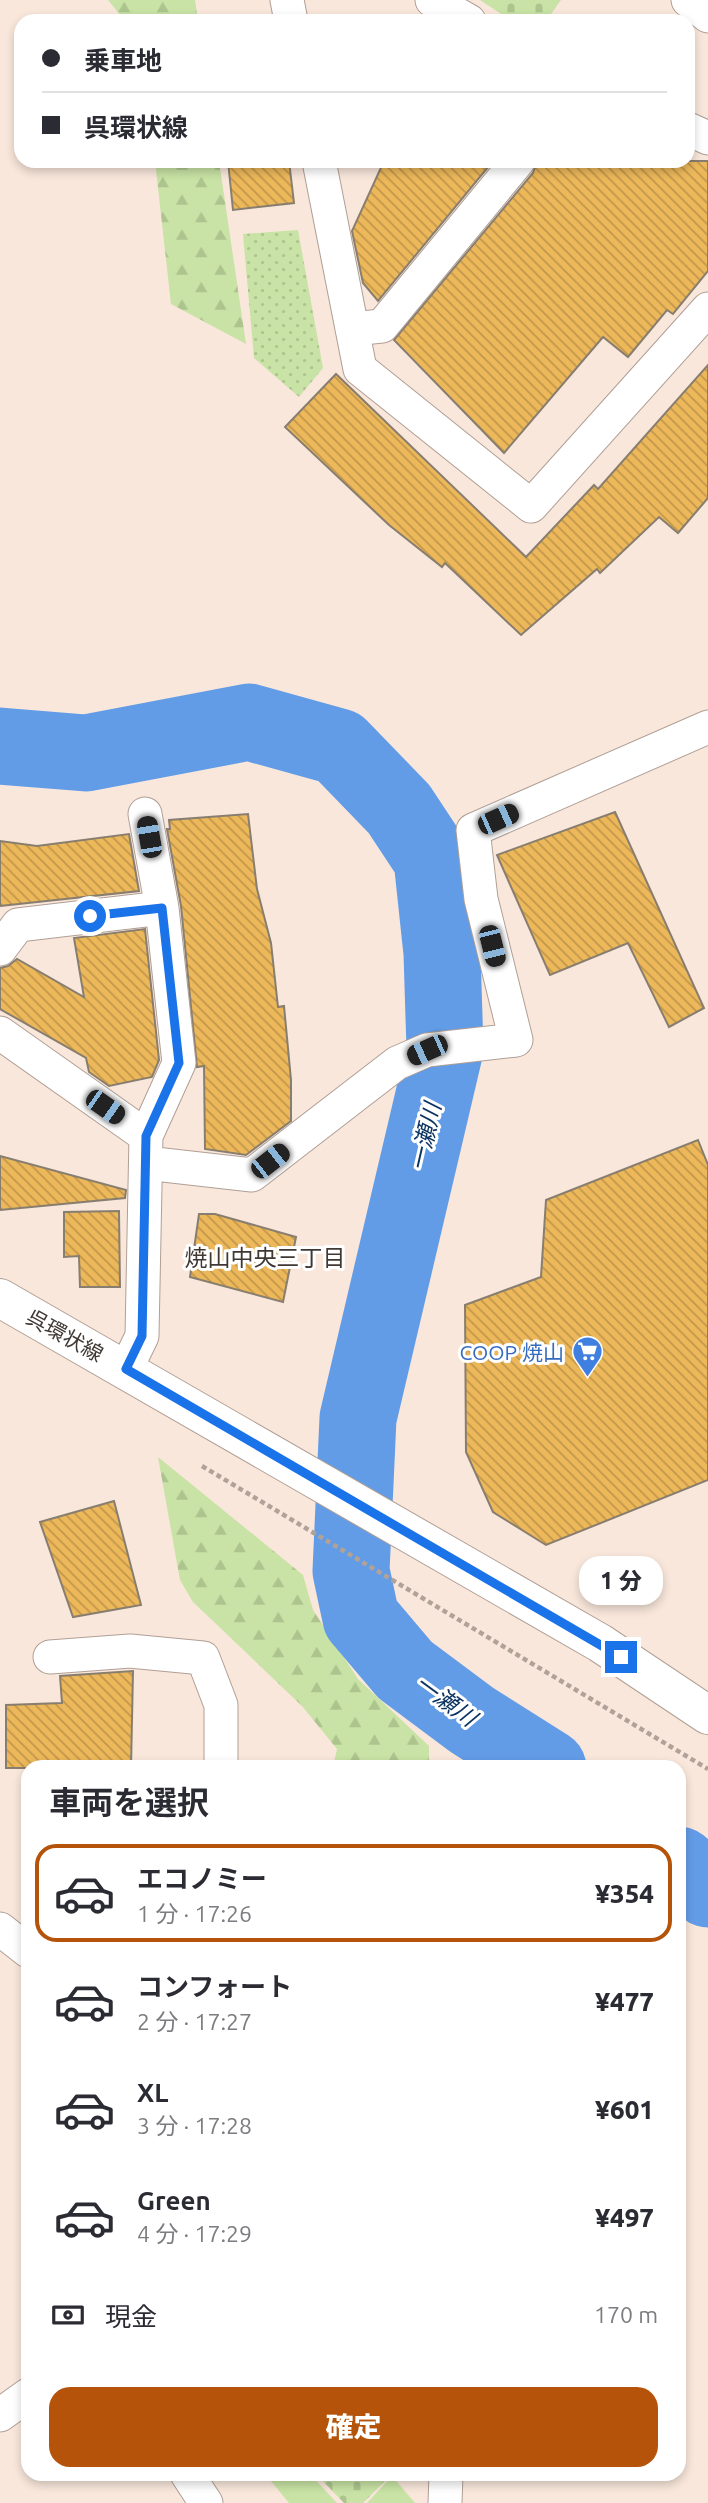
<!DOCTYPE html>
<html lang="ja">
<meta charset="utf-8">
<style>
:root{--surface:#fff;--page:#f2f2f3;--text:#2b2b33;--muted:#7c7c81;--line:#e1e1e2;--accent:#b45309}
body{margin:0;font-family:Ubuntu,"Noto Sans JP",sans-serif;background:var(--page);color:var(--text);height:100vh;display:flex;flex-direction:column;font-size:26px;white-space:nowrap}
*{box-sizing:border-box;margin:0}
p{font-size:23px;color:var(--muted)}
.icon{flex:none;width:38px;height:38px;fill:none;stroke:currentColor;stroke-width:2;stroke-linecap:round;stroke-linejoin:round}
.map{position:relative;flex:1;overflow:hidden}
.side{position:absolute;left:21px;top:1760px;width:665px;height:721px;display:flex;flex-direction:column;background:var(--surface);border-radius:21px;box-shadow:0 4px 10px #0003}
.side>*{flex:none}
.hud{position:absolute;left:14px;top:14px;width:681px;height:154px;border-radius:21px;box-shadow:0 4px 10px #0003;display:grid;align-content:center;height:154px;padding:0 28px;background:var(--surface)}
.end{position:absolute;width:32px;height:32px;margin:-16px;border:9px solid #1a73e8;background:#fff;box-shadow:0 0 0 4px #fff}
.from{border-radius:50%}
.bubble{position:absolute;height:49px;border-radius:21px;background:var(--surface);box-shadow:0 4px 10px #0003;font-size:23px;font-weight:800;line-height:49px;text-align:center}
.car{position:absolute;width:21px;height:42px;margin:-21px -10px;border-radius:9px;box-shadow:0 0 5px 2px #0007;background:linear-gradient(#222 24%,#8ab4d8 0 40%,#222 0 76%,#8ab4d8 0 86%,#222 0)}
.hud b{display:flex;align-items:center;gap:24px;height:66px;font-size:26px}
.hud b+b{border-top:2px solid var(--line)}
.hud i{width:18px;height:18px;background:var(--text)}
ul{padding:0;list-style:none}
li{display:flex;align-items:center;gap:21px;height:98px;margin:0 14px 10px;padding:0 14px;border:4px solid transparent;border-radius:21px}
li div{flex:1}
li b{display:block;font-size:26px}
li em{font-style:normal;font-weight:800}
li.selected{border-color:var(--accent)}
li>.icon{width:63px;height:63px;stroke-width:1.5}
h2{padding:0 28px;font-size:32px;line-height:84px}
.pay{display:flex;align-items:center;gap:18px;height:77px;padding:0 28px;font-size:26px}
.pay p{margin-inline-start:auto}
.primary-button{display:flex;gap:14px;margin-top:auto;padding:14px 28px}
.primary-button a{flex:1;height:80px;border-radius:21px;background:var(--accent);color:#fff;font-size:28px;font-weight:800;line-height:80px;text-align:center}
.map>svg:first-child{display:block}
</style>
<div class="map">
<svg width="708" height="2503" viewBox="0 0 708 2503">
<defs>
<pattern id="forest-firs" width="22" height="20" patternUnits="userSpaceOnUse" patternTransform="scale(1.75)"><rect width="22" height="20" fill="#c8e3a5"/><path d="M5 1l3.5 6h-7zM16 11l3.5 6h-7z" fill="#adc48e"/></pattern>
<pattern id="cemetery-stones" width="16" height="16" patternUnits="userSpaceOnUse" patternTransform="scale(1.75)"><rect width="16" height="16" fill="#c8e3a5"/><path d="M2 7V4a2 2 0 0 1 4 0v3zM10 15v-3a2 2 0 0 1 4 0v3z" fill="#adc48e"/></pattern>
<pattern id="park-dots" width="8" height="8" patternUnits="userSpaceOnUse" patternTransform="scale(1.75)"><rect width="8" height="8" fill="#c8e3a5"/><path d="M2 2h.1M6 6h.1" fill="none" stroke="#adc48e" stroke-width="1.8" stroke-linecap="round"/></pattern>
<pattern id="building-back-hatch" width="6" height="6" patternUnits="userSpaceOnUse" patternTransform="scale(1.75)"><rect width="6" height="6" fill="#edb85a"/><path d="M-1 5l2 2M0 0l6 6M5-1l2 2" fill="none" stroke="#c1974b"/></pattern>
</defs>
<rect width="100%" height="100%" fill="#f9e7db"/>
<path fill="#c8e3a5" d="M 280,2475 L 311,2475 L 337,2503 L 289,2503 L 271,2481 Z
M 392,2476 L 415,2503 L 367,2503 Z"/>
<path fill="url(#forest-firs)" d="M 108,0 L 195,0 L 198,21 L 125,21 Z
M 155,161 L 219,161 L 246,344 L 171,304 Z
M 158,1457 L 303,1575 L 313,1610 L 358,1679 L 429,1746 L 429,1767 L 333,1767 L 337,1749 L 302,1706 L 193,1602 L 180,1580 Z"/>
<path fill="url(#cemetery-stones)" d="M 480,0 L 561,0 L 546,21 L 512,21 Z
M 317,2475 L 391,2475 L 363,2503 L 344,2503 Z"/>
<path fill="url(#park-dots)" d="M 298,230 L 323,368 L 299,397 L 254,358 L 243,234 Z"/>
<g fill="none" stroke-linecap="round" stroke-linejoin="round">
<path stroke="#629ce7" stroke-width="77" d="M 0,746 L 86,753 L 249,722 L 339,747 L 399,809 L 432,859 L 442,953 L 445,1049 L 358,1418 L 351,1571 L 361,1618 L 405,1670 L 472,1720 L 548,1768
M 679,1865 L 708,1889"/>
</g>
<path fill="url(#building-back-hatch)" stroke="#887e6f" stroke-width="2" d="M 228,161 L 289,161 L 294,203 L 233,210 Z
M 384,161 L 493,161 L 378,301 L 363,283 L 352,231 Z
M 537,161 L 708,161 L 708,271 L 673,314 L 667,310 L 628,357 L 603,337 L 504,453 L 394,340 L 533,173 Z
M 708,365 L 708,498 L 678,533 L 659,517 L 600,573 L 597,569 L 521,635 L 445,563 L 442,567 L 389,525 L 285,427 L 336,374 L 526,557 L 594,485 L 598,489 Z
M 615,812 L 704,1008 L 669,1027 L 628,943 L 550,975 L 497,855 Z
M 248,814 L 257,889 L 271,943 L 278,1007 L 284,1006 L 291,1080 L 291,1121 L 246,1155 L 205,1149 L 204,1066 L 197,1067 L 181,906 L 167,829 L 170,829 L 169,820 Z
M 129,834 L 139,891 L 0,906 L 0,841 L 37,846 Z
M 145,929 L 159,1060 L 152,1077 L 109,1086 L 89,1072 L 86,1058 L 0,1009 L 0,968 L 8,966 L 17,959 L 84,997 L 74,938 Z
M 698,1140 L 708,1165 L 708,1480 L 546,1545 L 493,1512 L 466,1452 L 465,1305 L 541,1277 L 546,1200 Z
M 0,1156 L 126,1190 L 125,1198 L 0,1210 Z
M 119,1211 L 120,1287 L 80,1287 L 79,1256 L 64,1257 L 64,1212 Z
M 199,1214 L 215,1214 L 296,1237 L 283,1302 L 190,1277 Z
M 114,1501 L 141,1605 L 73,1617 L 40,1522 Z
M 133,1671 L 131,1768 L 6,1768 L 6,1705 L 62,1703 L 60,1676 Z"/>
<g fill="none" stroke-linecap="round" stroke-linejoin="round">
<defs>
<path id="minor" d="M 287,0 L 291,21
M 432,0 L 469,21
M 688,0 L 708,16
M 688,129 L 708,138
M 319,161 L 360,369 L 531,506 L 708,309
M 352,329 L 382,326 L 518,161
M 145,814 L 162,908 L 179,1063 L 146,1136
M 0,949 L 18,925 L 162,908
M 0,1033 L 146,1136 L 142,1336 L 126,1369
M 146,1163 L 252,1175 L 397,1063 L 427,1050 L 516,1040 L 481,899 L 473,830 L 708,727
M 50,1657 L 130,1651 L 203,1658 L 221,1705 L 221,1768
M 0,1929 L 28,1951
M 0,2415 L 28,2395
M 187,2474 L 206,2503
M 445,2503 L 446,2474"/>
<path id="primary" d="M 0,1298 L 600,1643 L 708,1715"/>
</defs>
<use href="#minor" stroke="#b09f95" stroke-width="35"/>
<use href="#primary" stroke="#b09f95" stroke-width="40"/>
<path stroke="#b0a299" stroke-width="4.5" stroke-dasharray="5 3.5" stroke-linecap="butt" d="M 202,1466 L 708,1769"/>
<use href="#minor" stroke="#fff" stroke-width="33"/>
<use href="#primary" stroke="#fff" stroke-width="38"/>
</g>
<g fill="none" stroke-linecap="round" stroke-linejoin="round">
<path stroke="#1a73e8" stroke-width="9" d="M 90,916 L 162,908 L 179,1063 L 146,1136 L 142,1336 L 126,1369 L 621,1657"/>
</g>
<defs>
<symbol id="supermarket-pin" viewBox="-11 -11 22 30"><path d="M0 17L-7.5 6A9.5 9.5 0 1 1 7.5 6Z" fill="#3f7fe0" stroke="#fff"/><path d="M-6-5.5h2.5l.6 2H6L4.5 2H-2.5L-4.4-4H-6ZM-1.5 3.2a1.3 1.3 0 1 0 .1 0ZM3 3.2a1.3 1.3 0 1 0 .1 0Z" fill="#fff"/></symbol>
</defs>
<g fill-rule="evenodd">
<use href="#supermarket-pin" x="570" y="1334" width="35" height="47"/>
</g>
<g text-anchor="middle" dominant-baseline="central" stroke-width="6" stroke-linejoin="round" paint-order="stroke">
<g font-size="21" fill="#3f3833" stroke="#fff">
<text transform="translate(65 1335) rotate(29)">呉環状線</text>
</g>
<g font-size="21" fill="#366cbe" stroke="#fff" text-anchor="end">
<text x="564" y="1352">COOP 焼山</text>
</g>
<g font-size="23" font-style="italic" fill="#0a3362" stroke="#fff">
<text transform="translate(425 1137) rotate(-77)">一瀬川</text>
<text transform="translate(446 1700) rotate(36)">一瀬川</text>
</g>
<g font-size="23" fill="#3f3833" stroke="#fff">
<text x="265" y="1257">焼山中央三丁目</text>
</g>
</g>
</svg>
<i class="end from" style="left:90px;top:916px"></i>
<i class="end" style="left:621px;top:1657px"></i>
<div class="bubble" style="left:579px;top:1556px;width:84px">1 分</div>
<i class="car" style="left:498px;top:819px;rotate:66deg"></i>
<i class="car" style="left:149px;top:837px;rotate:350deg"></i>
<i class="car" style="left:492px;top:946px;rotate:166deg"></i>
<i class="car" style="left:427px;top:1050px;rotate:246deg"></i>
<i class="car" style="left:105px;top:1107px;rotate:125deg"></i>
<i class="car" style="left:270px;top:1161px;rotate:52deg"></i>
<div class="hud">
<b><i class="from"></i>乗車地</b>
<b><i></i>呉環状線</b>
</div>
<section class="side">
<h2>車両を選択</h2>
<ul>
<li class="selected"><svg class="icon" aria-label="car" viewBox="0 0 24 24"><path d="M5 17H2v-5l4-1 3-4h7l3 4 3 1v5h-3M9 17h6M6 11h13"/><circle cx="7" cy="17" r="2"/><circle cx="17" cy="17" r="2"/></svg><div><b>エコノミー</b><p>1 分 · 17:26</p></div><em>¥354</em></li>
<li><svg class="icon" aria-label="car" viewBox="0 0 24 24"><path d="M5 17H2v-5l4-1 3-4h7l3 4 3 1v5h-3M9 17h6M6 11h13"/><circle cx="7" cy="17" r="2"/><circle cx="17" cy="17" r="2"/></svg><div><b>コンフォート</b><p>2 分 · 17:27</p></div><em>¥477</em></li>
<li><svg class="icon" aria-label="car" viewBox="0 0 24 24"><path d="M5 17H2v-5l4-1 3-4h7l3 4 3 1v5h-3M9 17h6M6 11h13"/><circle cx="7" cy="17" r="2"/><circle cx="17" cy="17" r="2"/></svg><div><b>XL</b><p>3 分 · 17:28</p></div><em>¥601</em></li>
<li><svg class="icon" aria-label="car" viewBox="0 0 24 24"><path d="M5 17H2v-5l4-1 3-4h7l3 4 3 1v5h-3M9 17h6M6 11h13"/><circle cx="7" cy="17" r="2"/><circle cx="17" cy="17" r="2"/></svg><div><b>Green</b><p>4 分 · 17:29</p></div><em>¥497</em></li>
</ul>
<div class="pay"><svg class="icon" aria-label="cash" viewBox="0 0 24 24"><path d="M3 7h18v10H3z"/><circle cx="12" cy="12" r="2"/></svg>現金<p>170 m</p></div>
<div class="primary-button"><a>確定</a></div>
</section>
</div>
